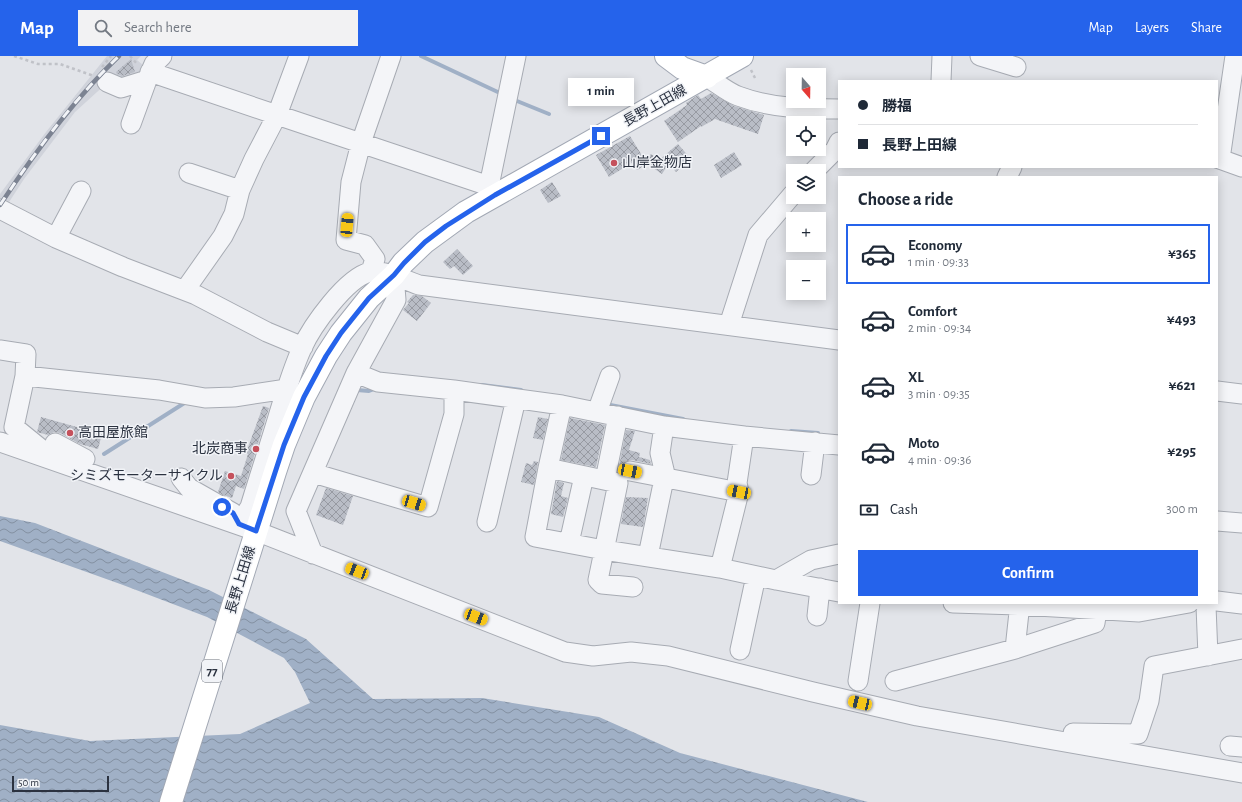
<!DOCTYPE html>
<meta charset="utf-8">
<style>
:root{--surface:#fff;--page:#f2f2f3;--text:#1f2937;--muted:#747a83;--line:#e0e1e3;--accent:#2563eb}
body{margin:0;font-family:"Alegreya Sans","Noto Sans JP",sans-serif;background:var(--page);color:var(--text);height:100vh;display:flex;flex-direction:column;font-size:15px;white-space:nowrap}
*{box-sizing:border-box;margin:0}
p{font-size:13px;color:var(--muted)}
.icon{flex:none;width:22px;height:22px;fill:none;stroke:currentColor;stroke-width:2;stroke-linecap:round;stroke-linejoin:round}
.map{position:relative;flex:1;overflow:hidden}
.sheet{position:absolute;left:838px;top:120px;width:380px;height:428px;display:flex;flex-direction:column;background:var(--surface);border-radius:0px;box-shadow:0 2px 10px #0003}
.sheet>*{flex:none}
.top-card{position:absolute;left:838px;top:24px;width:380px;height:88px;border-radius:0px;box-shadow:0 2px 10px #0003;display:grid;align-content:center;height:88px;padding:0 20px;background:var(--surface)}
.needle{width:26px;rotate:160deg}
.tools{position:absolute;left:786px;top:12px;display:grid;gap:8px}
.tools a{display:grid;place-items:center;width:40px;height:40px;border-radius:0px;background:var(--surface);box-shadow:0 2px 10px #0003;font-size:20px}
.scale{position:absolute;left:12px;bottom:10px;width:97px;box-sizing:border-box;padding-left:4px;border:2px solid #2b3240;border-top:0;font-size:11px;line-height:14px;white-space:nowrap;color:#2b3240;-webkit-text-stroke:3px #f1f3f7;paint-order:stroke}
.end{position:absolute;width:18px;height:18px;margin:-9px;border:5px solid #2563eb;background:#fff;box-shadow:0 0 0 2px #fff}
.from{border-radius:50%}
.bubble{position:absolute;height:28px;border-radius:0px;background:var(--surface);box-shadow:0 2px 10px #0003;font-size:13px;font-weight:700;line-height:28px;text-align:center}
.car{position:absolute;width:12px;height:24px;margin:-12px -6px;border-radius:5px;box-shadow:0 0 3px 1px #0007;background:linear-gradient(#f5c518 24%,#345 0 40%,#f5c518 0 76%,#345 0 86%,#f5c518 0)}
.top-card b{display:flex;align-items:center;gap:14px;height:38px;font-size:15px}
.top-card b+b{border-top:1px solid var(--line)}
.top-card i{width:10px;height:10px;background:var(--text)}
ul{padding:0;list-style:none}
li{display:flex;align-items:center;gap:12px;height:60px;margin:0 8px 6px;padding:0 12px;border:2px solid transparent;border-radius:0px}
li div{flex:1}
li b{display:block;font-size:15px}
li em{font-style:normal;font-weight:700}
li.on{border-color:var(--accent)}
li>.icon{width:36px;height:36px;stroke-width:1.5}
h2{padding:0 20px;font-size:18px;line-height:48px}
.pay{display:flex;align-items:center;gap:10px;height:44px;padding:0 20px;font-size:15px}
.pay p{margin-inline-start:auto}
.action{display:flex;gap:8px;margin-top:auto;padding:8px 20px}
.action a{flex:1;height:46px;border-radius:0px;background:var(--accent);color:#fff;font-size:16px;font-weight:700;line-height:46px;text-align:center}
header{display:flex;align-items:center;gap:24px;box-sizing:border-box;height:56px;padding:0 20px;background:var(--accent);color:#fff}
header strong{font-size:19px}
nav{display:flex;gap:22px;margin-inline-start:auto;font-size:14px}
.search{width:280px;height:36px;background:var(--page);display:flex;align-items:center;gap:10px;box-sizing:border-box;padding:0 14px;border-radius:0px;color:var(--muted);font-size:15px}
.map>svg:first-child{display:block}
</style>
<header>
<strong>Map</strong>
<div class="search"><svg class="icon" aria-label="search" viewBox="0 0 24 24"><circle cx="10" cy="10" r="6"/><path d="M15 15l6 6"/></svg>Search here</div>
<nav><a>Map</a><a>Layers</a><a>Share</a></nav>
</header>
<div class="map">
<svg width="1242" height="746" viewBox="0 0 1242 746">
<defs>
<pattern id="water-waves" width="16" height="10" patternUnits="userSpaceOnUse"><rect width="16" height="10" fill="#a0b0c6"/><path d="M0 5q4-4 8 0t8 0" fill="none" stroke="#8390a2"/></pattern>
<pattern id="building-cross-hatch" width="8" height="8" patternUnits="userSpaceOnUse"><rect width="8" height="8" fill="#b9bdc6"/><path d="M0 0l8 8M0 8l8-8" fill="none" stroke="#979aa2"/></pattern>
</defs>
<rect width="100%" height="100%" fill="#e2e4e9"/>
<path fill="#d0d3db" d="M 107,0 L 141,0 L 137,4 L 144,10 L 144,23 L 108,26 L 75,56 L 24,123 L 0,160 L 0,138 L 46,76 Z"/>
<path fill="url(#water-waves)" d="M 0,460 L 35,467 L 209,534 L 306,583 L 373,643 L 482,642 L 599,661 L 680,697 L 868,746 L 0,746 L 0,669 L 90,685 L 240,678 L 310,647 L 295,616 L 284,602 L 207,561 L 123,529 L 0,485 Z"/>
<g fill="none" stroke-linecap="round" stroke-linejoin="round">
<path stroke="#a0b0c6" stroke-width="4" d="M 421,0 L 502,38
M 517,45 L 549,58
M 482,329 L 521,334
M 357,334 L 369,335 L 374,333
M 605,348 L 683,363
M 791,375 L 818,377
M 104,398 L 186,346"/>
</g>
<path fill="url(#building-cross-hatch)" d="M 131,3 L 135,16 L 122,20 L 117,18 L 116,16 Z
M 711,37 L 734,50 L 764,59 L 758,78 L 715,63 L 701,71 L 701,70 L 678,86 L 664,65 L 687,49 L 686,47 L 698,39 L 701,43 Z
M 630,80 L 646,106 L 651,98 L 659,104 L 678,88 L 691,103 L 676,116 L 669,107 L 662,118 L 646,107 L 647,108 L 637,114 L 633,106 L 609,121 L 596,99 Z
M 734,96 L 742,109 L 721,122 L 714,109 Z
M 552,126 L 561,140 L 548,147 L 540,134 Z
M 457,193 L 473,210 L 463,219 L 454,210 L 450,213 L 443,206 Z
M 413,239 L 422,240 L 431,247 L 417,265 L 403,254 L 409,247 L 407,246 Z
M 263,350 L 269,352 L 244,433 L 236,430 L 232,442 L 223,439 L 218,436 L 225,415 L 241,420 L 248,398 L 246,397 Z
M 41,361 L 102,378 L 98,393 L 80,388 L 60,377 L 54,376 L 48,379 L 37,376 Z
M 538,361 L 548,363 L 543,384 L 533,382 Z
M 570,362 L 605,369 L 596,411 L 561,404 Z
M 626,374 L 635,375 L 629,394 L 640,397 L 639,401 L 650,404 L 651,408 L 632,404 L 627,405 L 621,408 L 619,416 L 618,416 Z
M 534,405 L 538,406 L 534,429 L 521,426 L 526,407 L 532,409 Z
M 557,425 L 564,427 L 561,440 L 568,442 L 563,461 L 551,458 Z
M 326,432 L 353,440 L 343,469 L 316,459 Z
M 626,441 L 648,442 L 643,471 L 621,468 Z"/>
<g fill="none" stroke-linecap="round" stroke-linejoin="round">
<defs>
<path id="minor" d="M 980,0 L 1016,11
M 150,16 L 277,59 L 489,130
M 707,21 C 717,27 727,36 738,40 C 770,52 806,53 839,53
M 941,25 L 942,0
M 107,26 L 121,32 L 147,24 L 154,8 L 162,0
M 131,68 L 147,24
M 1217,102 L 1242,111
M 1220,103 L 1235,0
M 814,115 L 835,94 L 839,86
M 189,117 L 240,134
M 1007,121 L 1012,111
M 495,139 L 489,130 L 516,0
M 0,153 L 56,182 L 123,211 L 196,239 L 267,276 L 303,291
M 56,182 L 81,135
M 371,215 L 375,203 L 365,189 L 346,184 L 351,126 L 361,87 L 391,0
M 185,234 L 223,180 L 234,158 L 240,134 L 254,103 L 277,59 L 299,0
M 729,269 L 758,179 L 793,138
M 0,294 L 26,298 L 25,320 L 14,371 L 46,397 L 45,398
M 356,317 L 378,326 L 454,334 L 562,349 L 664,370 L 744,380 L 839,389
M 25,320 L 159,334 L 205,342 L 234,341 L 287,333
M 1217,335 L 1242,338
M 562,349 L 548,412 L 535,481 L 604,494 L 720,512 L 776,524 L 839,536
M 597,356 L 610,320
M 0,386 L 256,475 L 565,596 L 593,600 L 631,596 L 668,600 L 813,636 L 917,660 L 1242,717
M 55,387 L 85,403
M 548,412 L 618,427 L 598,524 L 602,528 L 633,531
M 630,415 L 739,436
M 313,417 L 428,451 L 454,358 L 454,334
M 811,419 L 815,386
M 181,422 L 189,432 L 233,457 L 234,460
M 605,424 L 618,360
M 1217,465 L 1242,467
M 487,466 L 516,343
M 239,468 L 250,451 C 259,421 269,391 278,361 C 285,338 292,314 302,292 C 312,270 346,222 370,216 C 381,213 408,225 419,229 L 839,284
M 569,487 L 584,420
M 313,498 L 296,455 L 356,317 L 396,244 L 394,219
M 648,500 L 665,418 L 660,397 L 664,370
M 720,512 L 739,436 L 737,427 L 744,380
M 776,524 L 811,504 L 839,498
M 1217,545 L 1242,548
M 953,547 L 1020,549 L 1139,556 L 1189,547
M 1204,547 L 1206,550 L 1208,600
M 817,560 L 820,532
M 1015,593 L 1020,547
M 740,594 L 756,520
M 858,625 L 870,547
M 895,625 L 1015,593 L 1095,567 L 1097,554
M 1073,677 L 1138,678 L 1149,645 L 1154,610 L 1242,593
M 1230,690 L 1242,691"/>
<path id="major" d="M 666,0 L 682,12 L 707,21
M 171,746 L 275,416 L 284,389 L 304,341 L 326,300 L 341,277 L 369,242 L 394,219 L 403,207 L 425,186 L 466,156 L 742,0"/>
</defs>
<use href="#minor" stroke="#a7abb3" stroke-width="21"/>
<use href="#major" stroke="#a2a8b4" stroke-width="24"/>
<path stroke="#c0c2c8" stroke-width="2.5" stroke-dasharray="3 3" stroke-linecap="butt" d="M 14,0 L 38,8 L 60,8 L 94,20
M 130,0 L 138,9
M 102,11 L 111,0
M 751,14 L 756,24"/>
<use href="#minor" stroke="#f4f5f8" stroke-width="19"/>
<use href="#major" stroke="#fff" stroke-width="22"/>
<defs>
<path id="rail" d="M 0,149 C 35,96 73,44 119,0"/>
</defs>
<use href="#rail" stroke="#7c8392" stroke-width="4.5"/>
<use href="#rail" stroke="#f1f3f7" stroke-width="3" stroke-dasharray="9" stroke-linecap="butt"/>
</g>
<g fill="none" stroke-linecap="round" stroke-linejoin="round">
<path stroke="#2563eb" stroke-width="5" d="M 222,451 L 233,457 L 239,468 L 256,475 L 284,389 L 304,341 L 326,300 L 341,277 L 369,242 L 394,219 L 404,207 L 425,186 L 446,170 L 495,139 L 601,80"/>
</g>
<g fill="#c5515c" stroke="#f1f3f7" stroke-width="1.5">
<circle cx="614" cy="107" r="4"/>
<circle cx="70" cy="377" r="4"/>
<circle cx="256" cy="393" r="4"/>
<circle cx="231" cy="420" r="4"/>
</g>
<g text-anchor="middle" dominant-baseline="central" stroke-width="3" stroke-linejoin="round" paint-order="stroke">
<rect fill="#f1f3f7" stroke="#666c77" stroke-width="1" x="202" y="604" width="20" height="22" rx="3"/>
<g font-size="13" font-weight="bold" fill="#2b3240">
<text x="212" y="615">77</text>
</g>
<g font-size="14" fill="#2b3240" stroke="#f1f3f7">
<text transform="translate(655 50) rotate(-29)">長野上田線</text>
<text transform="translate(241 524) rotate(-73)">長野上田線</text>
</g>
<g font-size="14" fill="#2b3240" stroke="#f1f3f7" text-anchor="start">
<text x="622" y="107">山岸金物店</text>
<text x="78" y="377">高田屋旅館</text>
<text x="248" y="393" text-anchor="end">北炭商事</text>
<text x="223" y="420" text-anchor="end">シミズモーターサイクル</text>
</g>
</g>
</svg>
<div class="tools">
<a><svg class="needle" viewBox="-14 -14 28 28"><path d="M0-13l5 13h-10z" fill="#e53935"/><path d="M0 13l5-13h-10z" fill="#747a83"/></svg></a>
<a><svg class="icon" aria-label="locate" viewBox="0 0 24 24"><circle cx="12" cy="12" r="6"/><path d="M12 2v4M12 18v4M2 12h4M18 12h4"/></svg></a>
<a><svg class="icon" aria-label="layers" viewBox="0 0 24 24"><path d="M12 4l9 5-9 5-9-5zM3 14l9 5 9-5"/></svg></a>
<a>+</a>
<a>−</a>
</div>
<div class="scale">50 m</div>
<i class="end from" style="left:222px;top:451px"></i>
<i class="end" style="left:601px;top:80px"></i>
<div class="bubble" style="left:568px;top:22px;width:66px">1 min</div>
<i class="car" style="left:347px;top:169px;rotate:5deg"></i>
<i class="car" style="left:630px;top:415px;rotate:101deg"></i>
<i class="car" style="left:739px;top:436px;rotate:281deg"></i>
<i class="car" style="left:414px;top:447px;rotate:107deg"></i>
<i class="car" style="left:357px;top:515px;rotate:291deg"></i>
<i class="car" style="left:476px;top:561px;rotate:111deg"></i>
<i class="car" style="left:860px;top:647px;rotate:283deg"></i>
<div class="top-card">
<b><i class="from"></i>勝福</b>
<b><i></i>長野上田線</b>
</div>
<section class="sheet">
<h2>Choose a ride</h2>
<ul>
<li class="on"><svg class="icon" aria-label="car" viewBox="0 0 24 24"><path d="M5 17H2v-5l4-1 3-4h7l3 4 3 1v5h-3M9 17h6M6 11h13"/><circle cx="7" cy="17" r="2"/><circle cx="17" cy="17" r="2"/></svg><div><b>Economy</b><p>1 min · 09:33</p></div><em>¥365</em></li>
<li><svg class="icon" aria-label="car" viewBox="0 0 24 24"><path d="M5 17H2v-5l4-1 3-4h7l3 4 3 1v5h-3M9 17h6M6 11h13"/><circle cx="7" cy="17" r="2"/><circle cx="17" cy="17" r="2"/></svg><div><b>Comfort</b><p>2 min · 09:34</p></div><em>¥493</em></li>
<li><svg class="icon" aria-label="car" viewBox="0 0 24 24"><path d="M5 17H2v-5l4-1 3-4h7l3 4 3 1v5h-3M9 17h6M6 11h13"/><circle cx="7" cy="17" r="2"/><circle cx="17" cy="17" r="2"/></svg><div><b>XL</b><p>3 min · 09:35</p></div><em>¥621</em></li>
<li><svg class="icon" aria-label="car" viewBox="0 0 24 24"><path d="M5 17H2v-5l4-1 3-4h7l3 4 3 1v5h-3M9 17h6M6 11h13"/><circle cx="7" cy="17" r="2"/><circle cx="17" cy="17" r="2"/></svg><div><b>Moto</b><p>4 min · 09:36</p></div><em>¥295</em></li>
</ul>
<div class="pay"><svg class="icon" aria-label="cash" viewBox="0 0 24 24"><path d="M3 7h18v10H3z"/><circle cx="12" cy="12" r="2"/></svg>Cash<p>300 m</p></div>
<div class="action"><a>Confirm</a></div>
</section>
</div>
